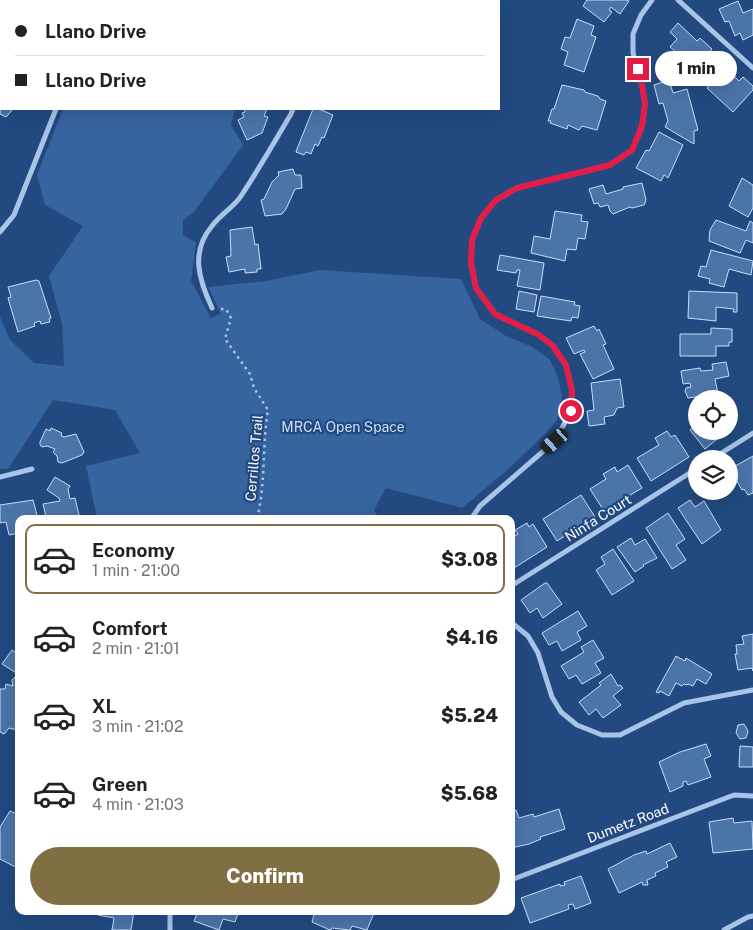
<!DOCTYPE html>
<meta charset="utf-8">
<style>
:root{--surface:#fff;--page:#f6f6f6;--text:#222;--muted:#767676;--line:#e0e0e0;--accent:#806f42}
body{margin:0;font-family:"Public Sans",sans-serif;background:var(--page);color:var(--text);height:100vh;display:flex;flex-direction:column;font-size:19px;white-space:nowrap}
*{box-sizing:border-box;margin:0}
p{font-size:16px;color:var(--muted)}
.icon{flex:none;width:28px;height:28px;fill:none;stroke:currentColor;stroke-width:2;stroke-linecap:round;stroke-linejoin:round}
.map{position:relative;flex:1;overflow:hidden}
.details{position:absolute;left:15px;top:515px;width:500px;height:400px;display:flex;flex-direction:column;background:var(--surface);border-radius:10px;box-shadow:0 5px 20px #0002}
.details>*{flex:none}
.top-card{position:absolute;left:0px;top:0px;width:500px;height:110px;box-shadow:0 5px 20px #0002;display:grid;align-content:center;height:110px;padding:0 15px;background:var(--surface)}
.tools{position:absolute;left:688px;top:390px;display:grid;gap:10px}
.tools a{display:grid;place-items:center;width:50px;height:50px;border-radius:50%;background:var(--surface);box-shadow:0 5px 20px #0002;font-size:25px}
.end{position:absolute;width:22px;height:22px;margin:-11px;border:6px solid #e11d48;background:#fff;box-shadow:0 0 0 2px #fff}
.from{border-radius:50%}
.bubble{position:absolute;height:35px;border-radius:18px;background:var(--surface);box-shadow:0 5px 20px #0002;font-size:16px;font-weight:800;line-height:35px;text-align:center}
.car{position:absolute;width:15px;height:30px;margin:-15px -8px;border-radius:6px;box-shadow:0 0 4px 1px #0007;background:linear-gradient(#222 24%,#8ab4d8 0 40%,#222 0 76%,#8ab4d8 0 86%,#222 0)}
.top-card b{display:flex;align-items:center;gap:18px;height:48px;font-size:19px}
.top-card b+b{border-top:1px solid var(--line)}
.top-card i{width:12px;height:12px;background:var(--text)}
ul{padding:9px 0 0;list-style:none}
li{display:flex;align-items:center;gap:15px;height:70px;margin:0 10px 8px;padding:0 5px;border:2px solid transparent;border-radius:10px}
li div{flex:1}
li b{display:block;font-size:19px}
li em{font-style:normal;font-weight:800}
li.on{border-color:var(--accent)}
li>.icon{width:45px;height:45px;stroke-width:1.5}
.action{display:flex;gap:10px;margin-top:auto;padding:10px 15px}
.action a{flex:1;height:58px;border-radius:30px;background:var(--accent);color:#fff;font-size:20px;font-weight:800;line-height:58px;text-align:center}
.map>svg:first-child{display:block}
</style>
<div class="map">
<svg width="753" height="930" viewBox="0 0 753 930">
<rect width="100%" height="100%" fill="#224a80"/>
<path fill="#36649e" d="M 63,109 L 235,109 L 231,125 L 243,145 L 194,212 L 183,220 L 183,235 L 196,242 L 191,281 L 211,318 L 221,314 L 208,287 L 266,281 L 320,270 L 461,279 L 480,319 L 506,336 L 532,347 L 550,360 L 558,377 L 562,397 L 557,420 L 545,434 L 504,473 L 462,508 L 386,488 L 374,510 L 379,519 L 97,519 L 86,466 L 140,453 L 115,410 L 53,400 L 8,469 L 0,469 L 0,317 L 10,340 L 34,363 L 64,366 L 62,324 L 49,276 L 83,226 L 45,205 L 37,175 Z"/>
<path fill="#4b74a9" stroke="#cbdef6" d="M 0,0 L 28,0 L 1,1 L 0,31 Z
M 587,0 L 627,0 L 629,1 L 620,14 L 611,7 L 609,10 L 612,12 L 604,22 L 583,6 Z
M 738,1 L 743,13 L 753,9 L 753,35 L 743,40 L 740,33 L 735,36 L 729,21 L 725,22 L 719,9 Z
M 577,19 L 594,26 L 591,35 L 596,37 L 584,72 L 564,65 L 568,52 L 561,49 L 565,37 L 570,38 Z
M 678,23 L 697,41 L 700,38 L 712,49 L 688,76 L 673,63 L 680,55 L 670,47 L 677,39 L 670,32 Z
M 721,64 L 739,81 L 743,77 L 753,86 L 753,90 L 733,112 L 707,88 L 716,75 L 713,72 Z
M 1,80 L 1,109 L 13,109 L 6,117 L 0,114 Z
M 669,80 L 673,93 L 687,89 L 698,130 L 694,131 L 694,144 L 665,127 L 668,121 L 663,103 L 659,104 L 654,85 Z
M 562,85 L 584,90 L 585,92 L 598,96 L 600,99 L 606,101 L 597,130 L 582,126 L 579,130 L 568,125 L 567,129 L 550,123 L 551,121 L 548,121 L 552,109 L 554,109 Z
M 244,109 L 267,109 L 264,116 L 268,117 L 262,133 L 247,140 L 238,120 L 244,117 L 242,113 L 245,112 Z
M 313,109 L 319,109 L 333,115 L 324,138 L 322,137 L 318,146 L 315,144 L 311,154 L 306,152 L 304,155 L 296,152 L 297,149 Z
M 659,132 L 683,145 L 668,178 L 664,175 L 661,181 L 636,168 L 646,150 L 649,151 Z
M 293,169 L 295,175 L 301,175 L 302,188 L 295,189 L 286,209 L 282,214 L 265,216 L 261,200 L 264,199 L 272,182 L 279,175 L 278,172 Z
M 742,178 L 753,185 L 753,208 L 748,217 L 729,206 Z
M 642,183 L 646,200 L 644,205 L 632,208 L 630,207 L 613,214 L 610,211 L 608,205 L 600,207 L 598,203 L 594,204 L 589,189 L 603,185 L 606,194 L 623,189 L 623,187 Z
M 555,211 L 582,215 L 581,221 L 588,222 L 585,239 L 578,238 L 576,250 L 567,249 L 565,261 L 531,253 L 534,236 L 550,239 Z
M 716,220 L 746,231 L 750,221 L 753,223 L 753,243 L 746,240 L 740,253 L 709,241 L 710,230 Z
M 252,227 L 255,245 L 258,244 L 261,269 L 257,269 L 257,272 L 245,273 L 245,269 L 229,272 L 226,257 L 231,256 L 230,230 Z
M 711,250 L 753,261 L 751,275 L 729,269 L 724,287 L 709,283 L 710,279 L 698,276 L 701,266 L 706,267 Z
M 500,255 L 544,263 L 540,290 L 517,286 L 520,270 L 517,270 L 516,273 L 497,270 Z
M 36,280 L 39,281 L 51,318 L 49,319 L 50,322 L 41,324 L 40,321 L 34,323 L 35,326 L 18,332 L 8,298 L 11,297 L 8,287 Z
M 519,291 L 537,295 L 534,312 L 516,309 Z
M 689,291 L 737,293 L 737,312 L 733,312 L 734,309 L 716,307 L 716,321 L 688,318 Z
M 541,296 L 575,302 L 574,305 L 580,306 L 578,318 L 572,317 L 571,321 L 537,316 Z
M 594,326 L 597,331 L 599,329 L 606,344 L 603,345 L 614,369 L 593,379 L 580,354 L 585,352 L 584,350 L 574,354 L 566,338 Z
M 711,328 L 732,329 L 732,342 L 729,342 L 729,346 L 716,346 L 716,356 L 680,356 L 680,334 L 711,334 Z
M 726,362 L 729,376 L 715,379 L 718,394 L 688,398 L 685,391 L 686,388 L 691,387 L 690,383 L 683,384 L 681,371 L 700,368 L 701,371 L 713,370 L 712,364 Z
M 620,379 L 624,407 L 617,408 L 614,415 L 604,417 L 605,424 L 589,426 L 587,411 L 594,410 L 591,383 Z
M 696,425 L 696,431 L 727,431 L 705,449 L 690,430 Z
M 51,428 L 62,433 L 61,436 L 64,437 L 76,434 L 84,452 L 82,455 L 62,463 L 58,462 L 57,456 L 53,452 L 55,449 L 47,446 L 42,447 L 40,445 L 40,442 L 46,429 L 50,431 Z
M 667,431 L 671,437 L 675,435 L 689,457 L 651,481 L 637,458 L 659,445 L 655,438 Z
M 753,456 L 753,493 L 748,495 L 744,489 L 742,490 L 730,469 Z
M 628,465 L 642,488 L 604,511 L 590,489 L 606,479 L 603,474 L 615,467 L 617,472 Z
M 55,477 L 70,486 L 68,489 L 70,499 L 75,498 L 80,519 L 51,519 L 50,516 L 46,517 L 43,504 L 60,501 L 59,498 L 47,490 Z
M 581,495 L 595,517 L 557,541 L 543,519 Z
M 33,500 L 38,519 L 19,519 L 19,533 L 9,535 L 6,522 L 0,523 L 0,505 Z
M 690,500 L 695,507 L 704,501 L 721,530 L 702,544 L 678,508 Z
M 668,513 L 685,539 L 676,545 L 686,560 L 672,569 L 646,528 Z
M 527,523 L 529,527 L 533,524 L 547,547 L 511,570 L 511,538 L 518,534 L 515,530 Z
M 631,538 L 635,545 L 645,539 L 657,558 L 643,565 L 644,566 L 635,572 L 617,547 Z
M 613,549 L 634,581 L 612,595 L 596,570 L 605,564 L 601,557 Z
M 545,583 L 547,583 L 562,604 L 543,618 L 537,608 L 530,613 L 521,600 Z
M 578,611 L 587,626 L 577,632 L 581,640 L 562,651 L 557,641 L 549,645 L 542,633 Z
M 753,634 L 753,671 L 752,668 L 738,670 L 735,654 L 737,654 L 736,645 L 744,644 L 742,636 Z
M 593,640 L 604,658 L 595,663 L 601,673 L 582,684 L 576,675 L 569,679 L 561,666 L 584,652 L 581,647 Z
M 12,650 L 19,655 L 19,723 L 17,730 L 9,728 L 4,734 L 0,732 L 0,689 L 5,689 L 6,684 L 13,686 L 12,680 L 18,674 L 2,664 Z
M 676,656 L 685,661 L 686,658 L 712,674 L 706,684 L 697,679 L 693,686 L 688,684 L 687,685 L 684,684 L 682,686 L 676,683 L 669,696 L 660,691 L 659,693 L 656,692 Z
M 611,674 L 618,686 L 620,685 L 623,688 L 613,696 L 621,705 L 603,718 L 596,709 L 589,715 L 579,702 L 601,685 L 599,683 Z
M 744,724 L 748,731 L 746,738 L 740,739 L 736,733 L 738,725 Z
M 706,744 L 711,756 L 704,759 L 711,777 L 688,785 L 686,781 L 683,782 L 683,786 L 670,792 L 659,762 L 680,752 Z
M 740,746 L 753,747 L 753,767 L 739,767 Z
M 559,809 L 565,829 L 540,837 L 541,839 L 529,844 L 511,848 L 511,812 L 516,810 L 519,818 L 533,814 L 534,817 Z
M 10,811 L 19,815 L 19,869 L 0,859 L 0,827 Z
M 733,818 L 734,823 L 752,821 L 753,849 L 713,853 L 709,822 Z
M 670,843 L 677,857 L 666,862 L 668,867 L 655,873 L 656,876 L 647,880 L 648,885 L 643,885 L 642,882 L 619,893 L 608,869 L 634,855 L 646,851 L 647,854 Z
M 581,876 L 591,903 L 575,909 L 573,904 L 568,905 L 569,909 L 530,923 L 521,898 L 560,884 L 560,886 L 565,885 L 564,882 Z
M 98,911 L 134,911 L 131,930 L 112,930 L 114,918 L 98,915 Z
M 198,911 L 239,911 L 235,922 L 223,919 L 219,930 L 194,921 Z
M 315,911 L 370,911 L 374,913 L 367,930 L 352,926 L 350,930 L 332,928 L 330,930 L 312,922 Z"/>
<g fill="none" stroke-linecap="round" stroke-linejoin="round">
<path stroke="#a8c4e7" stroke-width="2.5" stroke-dasharray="2.5 4" stroke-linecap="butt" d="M 221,309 L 226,309 L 231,318 L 225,339 L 250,374 L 254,388 L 268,410 C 262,446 266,483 257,519"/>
<path stroke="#a8c4e7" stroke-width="5" d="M 275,0 L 275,1
M 678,0 L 753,68
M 47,1 L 48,0
M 0,52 L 1,50
M 0,232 L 14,215 L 56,109
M 212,308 C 199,280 190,252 212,226 C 220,215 234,207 241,196 C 259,169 275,141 291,114 L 293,109
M 712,459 L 753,433
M 0,477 L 32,469
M 471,519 L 480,506 L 555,441 L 571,411 L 572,390 L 566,365 L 553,346 L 539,335 L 495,314 L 476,288 L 471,263 L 472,240 L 481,218 L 496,200 L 517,188 L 610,165 L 632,150 L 642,127 L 645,104 L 642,85 L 633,53 L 633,34 L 641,15 L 652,0
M 511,586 L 696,469
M 511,622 L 528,636 L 538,653 L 552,697 L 561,712 L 577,725 L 602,735 L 620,735 L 684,703 L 753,690
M 511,880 L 734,795 L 753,796
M 170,930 L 170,911
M 724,930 L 748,917 L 753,916"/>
</g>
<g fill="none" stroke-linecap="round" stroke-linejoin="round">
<path stroke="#e11d48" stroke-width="6" d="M 571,411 L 572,390 L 566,365 L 553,346 L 539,335 L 495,314 L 476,288 L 471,263 L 472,240 L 481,218 L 496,200 L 517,188 L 610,165 L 632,150 L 642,126 L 645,104 L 642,85 L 638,69"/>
</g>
<g text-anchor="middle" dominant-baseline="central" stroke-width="4.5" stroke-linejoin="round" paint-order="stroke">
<g font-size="14" fill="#cbdef6" stroke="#224a80">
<text x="343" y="427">MRCA Open Space</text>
</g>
<g font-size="14" fill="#fff" stroke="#224a80">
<text transform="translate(254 458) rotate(-85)">Cerrillos Trail</text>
<text transform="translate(598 518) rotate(-32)">Ninfa Court</text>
<text transform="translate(628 823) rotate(-21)">Dumetz Road</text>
</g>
</g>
</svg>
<div class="tools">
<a><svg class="icon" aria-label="locate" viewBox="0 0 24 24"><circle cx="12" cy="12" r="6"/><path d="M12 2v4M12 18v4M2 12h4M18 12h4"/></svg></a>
<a><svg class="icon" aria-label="layers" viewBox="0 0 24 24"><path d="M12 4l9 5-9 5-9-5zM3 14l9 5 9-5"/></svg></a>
</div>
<i class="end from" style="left:571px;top:411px"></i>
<i class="end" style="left:638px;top:69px"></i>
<div class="bubble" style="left:655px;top:51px;width:82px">1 min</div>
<i class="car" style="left:555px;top:441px;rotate:229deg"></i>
<div class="top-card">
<b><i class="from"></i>Llano Drive</b>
<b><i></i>Llano Drive</b>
</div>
<section class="details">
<ul>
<li class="on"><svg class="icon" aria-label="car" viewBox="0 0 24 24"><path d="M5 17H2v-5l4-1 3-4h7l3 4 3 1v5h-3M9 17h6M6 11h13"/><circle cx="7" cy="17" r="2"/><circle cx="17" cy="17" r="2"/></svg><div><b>Economy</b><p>1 min · 21:00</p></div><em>$3.08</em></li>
<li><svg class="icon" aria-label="car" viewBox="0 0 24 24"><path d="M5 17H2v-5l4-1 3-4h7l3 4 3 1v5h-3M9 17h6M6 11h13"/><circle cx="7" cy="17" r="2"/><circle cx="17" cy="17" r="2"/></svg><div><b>Comfort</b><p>2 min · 21:01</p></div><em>$4.16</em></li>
<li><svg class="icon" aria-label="car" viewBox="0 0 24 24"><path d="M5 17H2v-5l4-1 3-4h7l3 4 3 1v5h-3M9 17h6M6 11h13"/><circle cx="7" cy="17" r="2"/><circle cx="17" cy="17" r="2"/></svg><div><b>XL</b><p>3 min · 21:02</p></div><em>$5.24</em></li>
<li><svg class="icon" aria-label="car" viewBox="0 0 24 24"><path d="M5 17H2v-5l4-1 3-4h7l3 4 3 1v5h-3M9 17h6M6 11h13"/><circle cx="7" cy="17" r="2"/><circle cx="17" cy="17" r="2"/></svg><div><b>Green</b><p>4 min · 21:03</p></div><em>$5.68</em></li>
</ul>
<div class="action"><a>Confirm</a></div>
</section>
</div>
